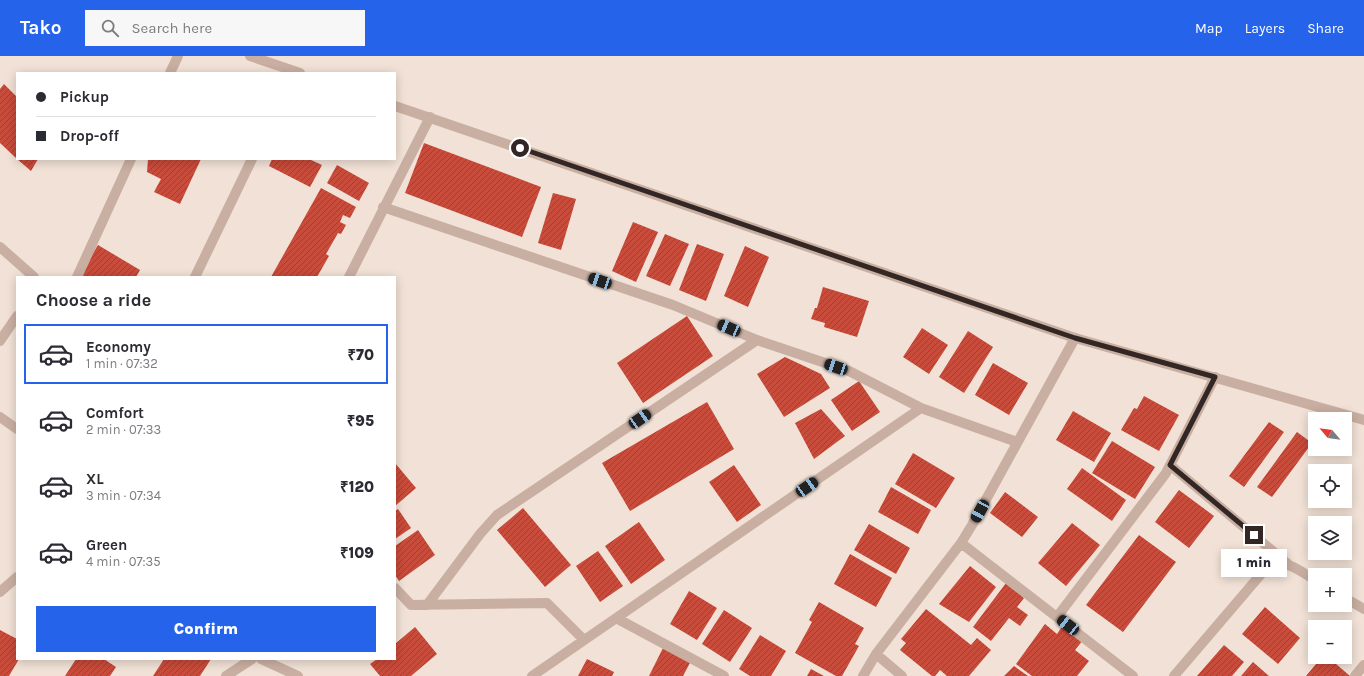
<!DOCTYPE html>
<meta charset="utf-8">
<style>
:root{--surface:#fff;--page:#f7f7f7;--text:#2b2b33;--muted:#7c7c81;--line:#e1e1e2;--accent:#2563eb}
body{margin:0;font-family:Karla,sans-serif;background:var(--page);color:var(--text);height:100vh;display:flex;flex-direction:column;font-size:15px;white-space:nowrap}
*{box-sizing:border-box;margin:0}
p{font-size:13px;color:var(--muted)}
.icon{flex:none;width:22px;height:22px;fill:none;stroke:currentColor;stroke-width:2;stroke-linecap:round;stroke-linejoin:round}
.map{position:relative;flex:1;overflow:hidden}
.panel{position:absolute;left:16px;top:220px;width:380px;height:384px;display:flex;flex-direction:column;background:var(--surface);border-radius:0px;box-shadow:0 2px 10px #0003}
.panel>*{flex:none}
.top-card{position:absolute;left:16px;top:16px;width:380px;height:88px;border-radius:0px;box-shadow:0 2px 10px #0003;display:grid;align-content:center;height:88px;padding:0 20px;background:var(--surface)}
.needle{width:26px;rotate:299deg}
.controls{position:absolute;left:1308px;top:356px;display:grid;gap:8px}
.controls a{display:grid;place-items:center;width:44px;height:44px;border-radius:0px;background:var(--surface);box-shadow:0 2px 10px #0003;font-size:20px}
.end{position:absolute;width:18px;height:18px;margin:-9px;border:5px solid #332725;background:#fff;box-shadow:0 0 0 2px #fff}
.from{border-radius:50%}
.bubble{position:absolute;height:28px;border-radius:0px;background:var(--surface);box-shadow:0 2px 10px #0003;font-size:13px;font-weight:800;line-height:28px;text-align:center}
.car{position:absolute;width:12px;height:24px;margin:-12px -6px;border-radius:5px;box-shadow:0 0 3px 1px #0007;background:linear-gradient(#222 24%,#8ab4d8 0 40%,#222 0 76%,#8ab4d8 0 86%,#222 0)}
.top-card b{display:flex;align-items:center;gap:14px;height:38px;font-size:15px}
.top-card b+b{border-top:1px solid var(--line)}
.top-card i{width:10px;height:10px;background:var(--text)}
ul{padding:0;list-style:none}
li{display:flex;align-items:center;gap:12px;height:60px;margin:0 8px 6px;padding:0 12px;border:2px solid transparent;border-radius:0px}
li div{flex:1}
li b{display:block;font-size:15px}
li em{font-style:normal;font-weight:800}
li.active{border-color:var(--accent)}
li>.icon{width:36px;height:36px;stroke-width:1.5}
h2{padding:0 20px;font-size:18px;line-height:48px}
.primary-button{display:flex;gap:8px;margin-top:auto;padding:8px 20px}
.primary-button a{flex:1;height:46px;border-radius:0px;background:var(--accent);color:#fff;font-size:16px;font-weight:800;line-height:46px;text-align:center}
header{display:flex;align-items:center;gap:24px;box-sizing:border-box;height:56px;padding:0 20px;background:var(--accent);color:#fff}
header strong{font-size:19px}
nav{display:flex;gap:22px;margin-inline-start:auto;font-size:14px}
.search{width:280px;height:36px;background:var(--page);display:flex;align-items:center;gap:10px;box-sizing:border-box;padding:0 14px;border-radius:0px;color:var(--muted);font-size:15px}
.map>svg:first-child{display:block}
</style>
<header>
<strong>Tako</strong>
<div class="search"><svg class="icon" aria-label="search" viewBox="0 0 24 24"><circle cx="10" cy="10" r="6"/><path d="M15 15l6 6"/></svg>Search here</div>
<nav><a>Map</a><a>Layers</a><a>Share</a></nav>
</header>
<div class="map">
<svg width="1364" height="620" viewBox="0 0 1364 620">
<defs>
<pattern id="building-hatch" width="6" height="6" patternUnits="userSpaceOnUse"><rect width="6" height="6" fill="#c84c3c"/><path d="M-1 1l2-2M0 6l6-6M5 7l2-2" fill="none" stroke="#a33f32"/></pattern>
</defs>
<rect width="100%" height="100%" fill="#f1e1d6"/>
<path fill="url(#building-hatch)" d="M 4,28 L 17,41 L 17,103 L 0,87 L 0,33 Z
M 424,87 L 541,131 L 522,181 L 405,137 Z
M 17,103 L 38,103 L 31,115 Z
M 148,103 L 201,103 L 180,148 L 154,136 L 161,123 L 147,116 Z
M 272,103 L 309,103 L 322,109 L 310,131 L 269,110 Z
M 337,109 L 369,127 L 359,145 L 327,127 Z
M 321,132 L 356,151 L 350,162 L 343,159 L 340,166 L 346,169 L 341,178 L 338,177 L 326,198 L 329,200 L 317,221 L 271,221 Z
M 553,137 L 576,143 L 561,194 L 538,187 Z
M 633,166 L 658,176 L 636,226 L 612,215 Z
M 665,178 L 689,188 L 670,230 L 646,220 Z
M 697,188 L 724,198 L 706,245 L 679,234 Z
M 98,189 L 140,214 L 136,221 L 78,221 Z
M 745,190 L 769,201 L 748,251 L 724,240 Z
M 823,231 L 869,245 L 857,281 L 824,271 L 825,267 L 811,263 L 815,252 L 817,252 Z
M 687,260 L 713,300 L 643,347 L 617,307 Z
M 922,272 L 948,289 L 929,318 L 903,301 Z
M 968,275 L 993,291 L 964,337 L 939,321 Z
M 785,301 L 821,318 L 830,332 L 784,361 L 757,318 Z
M 993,307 L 1028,327 L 1009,359 L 975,339 Z
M 859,325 L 880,356 L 852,375 L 831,344 Z
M 1144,340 L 1179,359 L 1159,395 L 1121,374 L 1134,352 L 1137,353 Z
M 707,346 L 734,393 L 630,455 L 602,407 Z
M 821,353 L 845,380 L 814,403 L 795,367 Z
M 1073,355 L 1111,377 L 1094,406 L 1056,384 Z
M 1269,366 L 1284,376 L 1244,431 L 1229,420 Z
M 1297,376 L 1312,387 L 1272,441 L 1257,431 Z
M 1112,385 L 1155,411 L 1135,443 L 1092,417 Z
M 913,397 L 955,422 L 936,452 L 895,428 Z
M 395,407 L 416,432 L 395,450 Z
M 734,409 L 761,449 L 737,466 L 709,426 Z
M 1082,412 L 1126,444 L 1112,465 L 1067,433 Z
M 891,431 L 931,454 L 918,478 L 878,456 Z
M 1179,434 L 1214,460 L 1189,492 L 1155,466 Z
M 1005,436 L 1038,461 L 1022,481 L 990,457 Z
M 523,452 L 571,509 L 545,531 L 497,474 Z
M 398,453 L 411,472 L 395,483 L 395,455 Z
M 639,466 L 665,504 L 631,528 L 605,490 Z
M 1072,467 L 1100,489 L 1066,530 L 1038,507 Z
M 869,468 L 910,492 L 896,518 L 854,494 Z
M 418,474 L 435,499 L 399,525 L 395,519 L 395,490 Z
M 1139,479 L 1176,506 L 1123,576 L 1086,549 Z
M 598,495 L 623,530 L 600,546 L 576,510 Z
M 850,498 L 892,522 L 876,551 L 834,528 Z
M 970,510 L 996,531 L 969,566 L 939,548 Z
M 1006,527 L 1024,542 L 1017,551 L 1028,559 L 1020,570 L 1009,562 L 991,585 L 973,571 Z
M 689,535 L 717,552 L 697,584 L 670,568 Z
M 819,546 L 864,572 L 855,588 L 859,590 L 842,620 L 836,620 L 795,597 L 812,566 L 809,564 Z
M 1265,551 L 1300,582 L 1278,608 L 1242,578 Z
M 926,553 L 971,589 L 977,582 L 991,594 L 969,620 L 947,620 L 940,614 L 935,620 L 932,620 L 900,594 L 906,587 L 901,583 Z
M 724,554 L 752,572 L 730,606 L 702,588 Z
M 1045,568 L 1057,578 L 1063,569 L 1083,584 L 1075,594 L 1089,605 L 1077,620 L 1032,620 L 1016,608 Z
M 415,571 L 437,598 L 411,620 L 380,620 L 370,608 L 377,603 L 395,603 L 395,588 Z
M 0,574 L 17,583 L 17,603 L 19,603 L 9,620 L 0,620 Z
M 760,579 L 786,595 L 771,620 L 750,620 L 739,613 Z
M 1224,589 L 1244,606 L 1232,620 L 1197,620 Z
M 664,590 L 692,603 L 683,620 L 649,620 Z
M 1322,601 L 1328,601 L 1350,620 L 1306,620 Z
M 76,603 L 104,603 L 116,611 L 110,620 L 65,620 Z
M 164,603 L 211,603 L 200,620 L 153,620 Z
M 587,603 L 614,616 L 612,620 L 578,620 Z
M 1253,606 L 1269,620 L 1241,620 Z
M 1014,610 L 1028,620 L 1004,620 Z
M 811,613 L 824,620 L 807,620 Z"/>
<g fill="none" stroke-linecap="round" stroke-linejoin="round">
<path stroke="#c9afa2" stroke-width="10" d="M 170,17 L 178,0
M 383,151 L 673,249 L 757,284 L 849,315 L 921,352
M 0,191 L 34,221
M 77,221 L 131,103
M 195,221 L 252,103
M 349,221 L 430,61
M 0,285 L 17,260
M 0,361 L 17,373
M 1170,409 L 1288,508
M 961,487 L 1133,620
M 395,532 L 411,549 L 547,547 L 584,584
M 0,536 L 17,521
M 1345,542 L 1364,553
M 427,549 L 480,478 L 497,459 L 757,284
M 1057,561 L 1166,417 L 1215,321
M 616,562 L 724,620
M 876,598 L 902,620
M 261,603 L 298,620
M 226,620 L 252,603
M 532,620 L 921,352 L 1017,386
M 863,620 L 876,598 L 961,487 L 972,469 L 1075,282
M 1174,620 L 1268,510 C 1286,502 1300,515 1315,524
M 1355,620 L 1364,609"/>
<path stroke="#c9afa2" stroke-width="10" d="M 250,0 L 300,17
M 395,50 L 1075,282 L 1364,364"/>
</g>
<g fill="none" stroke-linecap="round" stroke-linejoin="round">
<path stroke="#332725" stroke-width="5" d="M 520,92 L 1075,282 L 1215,321 L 1170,409 L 1254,479"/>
</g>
</svg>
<div class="controls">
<a><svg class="needle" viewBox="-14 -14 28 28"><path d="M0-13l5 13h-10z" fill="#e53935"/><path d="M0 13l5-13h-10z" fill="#7c7c81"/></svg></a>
<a><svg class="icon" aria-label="locate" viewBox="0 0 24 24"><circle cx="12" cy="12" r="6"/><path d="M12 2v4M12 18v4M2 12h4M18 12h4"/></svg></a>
<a><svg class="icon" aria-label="layers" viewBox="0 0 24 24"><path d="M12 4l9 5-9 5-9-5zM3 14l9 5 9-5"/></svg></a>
<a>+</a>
<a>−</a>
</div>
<i class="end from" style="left:520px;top:92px"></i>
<i class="end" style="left:1254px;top:479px"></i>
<div class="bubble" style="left:1221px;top:493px;width:66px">1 min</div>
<i class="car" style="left:600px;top:225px;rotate:289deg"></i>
<i class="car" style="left:729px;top:272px;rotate:293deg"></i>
<i class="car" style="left:836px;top:311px;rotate:289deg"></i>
<i class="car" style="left:640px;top:363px;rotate:56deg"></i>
<i class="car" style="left:807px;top:431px;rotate:56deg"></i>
<i class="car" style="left:980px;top:455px;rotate:209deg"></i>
<i class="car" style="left:1068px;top:569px;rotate:308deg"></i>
<div class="top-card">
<b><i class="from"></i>Pickup</b>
<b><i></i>Drop-off</b>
</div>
<section class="panel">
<h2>Choose a ride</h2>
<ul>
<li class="active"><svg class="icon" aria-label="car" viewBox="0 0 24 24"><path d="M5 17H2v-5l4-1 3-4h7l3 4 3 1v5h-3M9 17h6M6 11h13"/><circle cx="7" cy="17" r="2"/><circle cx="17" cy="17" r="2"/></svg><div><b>Economy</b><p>1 min · 07:32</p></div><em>₹70</em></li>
<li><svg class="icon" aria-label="car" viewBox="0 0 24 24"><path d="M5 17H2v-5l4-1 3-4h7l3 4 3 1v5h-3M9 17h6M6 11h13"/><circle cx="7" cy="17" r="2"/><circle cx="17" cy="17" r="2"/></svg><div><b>Comfort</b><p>2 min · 07:33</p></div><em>₹95</em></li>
<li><svg class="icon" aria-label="car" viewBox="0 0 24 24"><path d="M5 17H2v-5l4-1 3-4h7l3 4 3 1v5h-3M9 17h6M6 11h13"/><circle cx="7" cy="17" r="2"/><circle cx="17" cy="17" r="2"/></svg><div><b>XL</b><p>3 min · 07:34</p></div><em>₹120</em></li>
<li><svg class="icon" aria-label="car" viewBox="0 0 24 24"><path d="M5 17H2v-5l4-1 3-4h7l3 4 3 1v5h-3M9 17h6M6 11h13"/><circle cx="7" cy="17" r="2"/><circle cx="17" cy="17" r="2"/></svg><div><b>Green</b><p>4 min · 07:35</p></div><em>₹109</em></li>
</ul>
<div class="primary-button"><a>Confirm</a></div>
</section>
</div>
